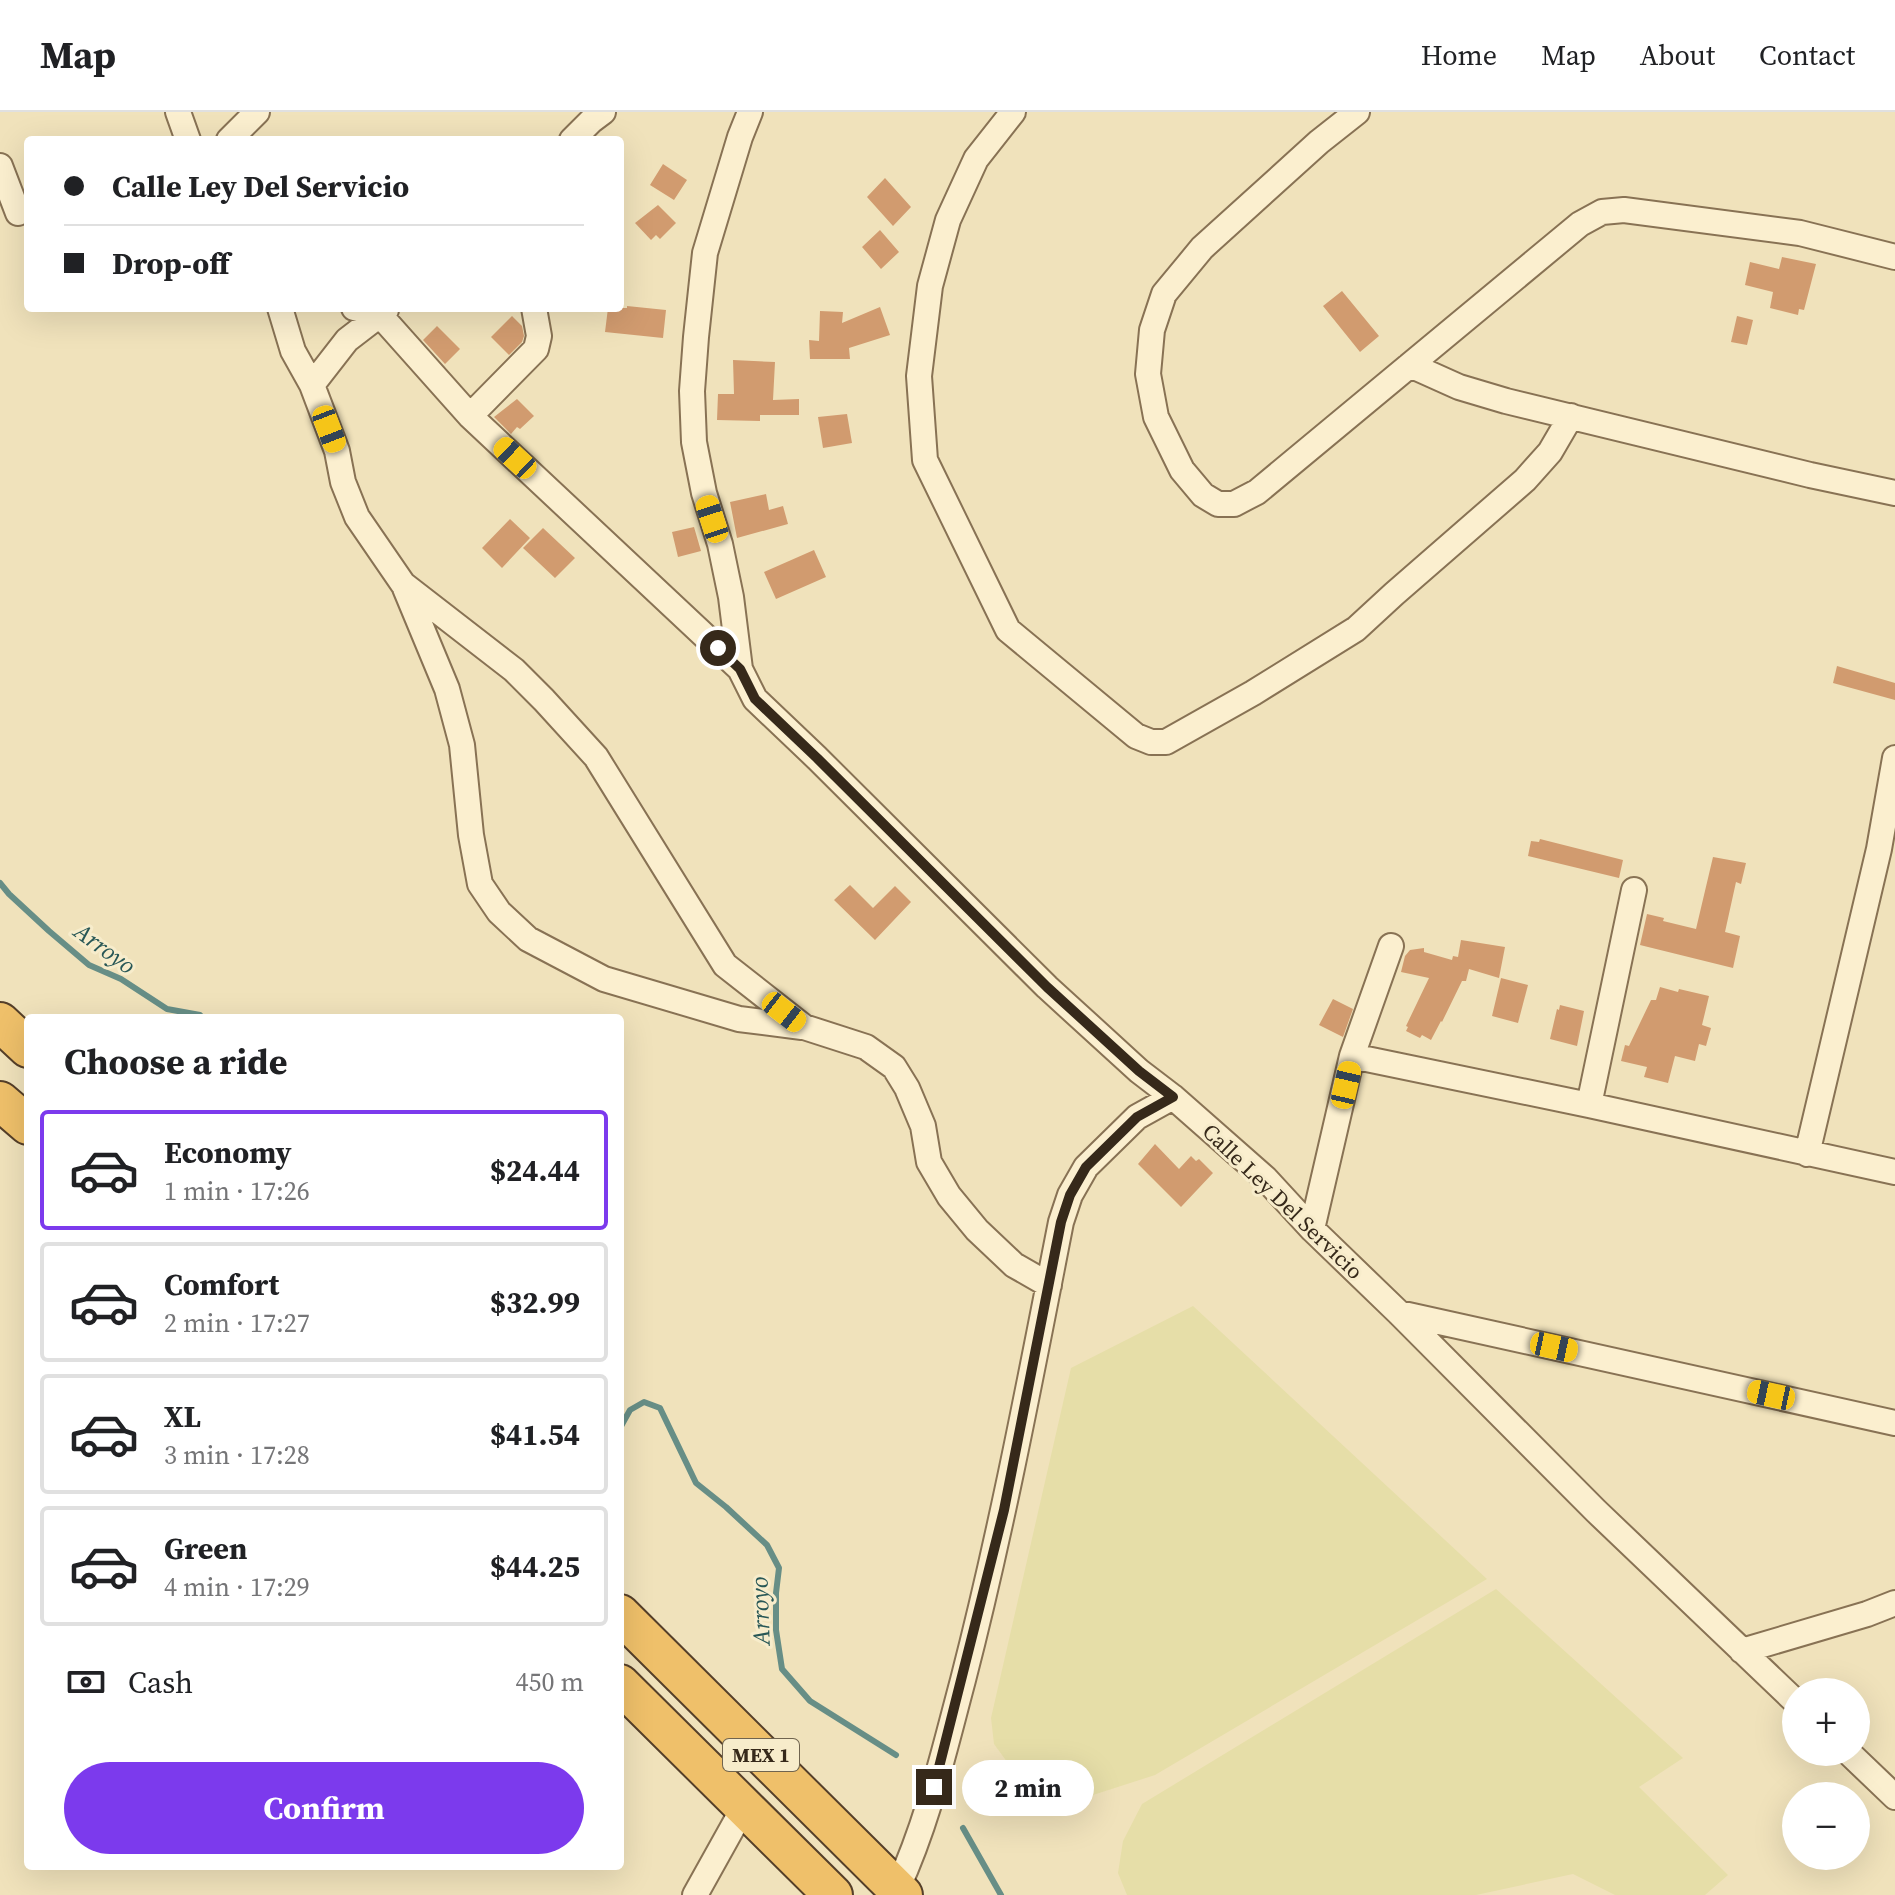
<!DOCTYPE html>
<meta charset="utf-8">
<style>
:root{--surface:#fff;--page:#f2f2f2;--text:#202124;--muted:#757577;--line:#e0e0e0;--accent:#7c3aed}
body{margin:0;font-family:"Source Serif 4",serif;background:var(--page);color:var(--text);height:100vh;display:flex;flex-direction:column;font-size:30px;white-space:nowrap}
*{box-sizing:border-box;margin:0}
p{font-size:26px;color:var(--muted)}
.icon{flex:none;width:44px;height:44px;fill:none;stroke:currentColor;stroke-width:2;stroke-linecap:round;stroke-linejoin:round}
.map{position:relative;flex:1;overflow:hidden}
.side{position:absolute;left:24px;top:902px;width:600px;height:856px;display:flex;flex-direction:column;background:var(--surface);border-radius:8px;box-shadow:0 8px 32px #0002}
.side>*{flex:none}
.top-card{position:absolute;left:24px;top:24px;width:600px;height:176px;border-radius:8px;box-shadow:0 8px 32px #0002;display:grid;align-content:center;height:176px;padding:0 40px;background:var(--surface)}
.controls{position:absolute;left:1782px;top:1566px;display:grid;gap:16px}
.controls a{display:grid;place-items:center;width:88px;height:88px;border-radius:50%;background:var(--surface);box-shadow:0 8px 32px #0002;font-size:40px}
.end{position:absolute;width:36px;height:36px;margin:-18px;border:10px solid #36291a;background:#fff;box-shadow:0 0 0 4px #fff}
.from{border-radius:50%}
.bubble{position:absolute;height:56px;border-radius:28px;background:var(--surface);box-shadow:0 8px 32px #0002;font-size:26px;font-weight:700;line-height:56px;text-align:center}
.car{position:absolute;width:24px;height:48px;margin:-24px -12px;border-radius:10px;box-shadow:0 0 6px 2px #0007;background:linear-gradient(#f5c518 24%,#345 0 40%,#f5c518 0 76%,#345 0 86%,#f5c518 0)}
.top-card b{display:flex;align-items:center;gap:28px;height:76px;font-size:30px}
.top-card b+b{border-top:2px solid var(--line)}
.top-card i{width:20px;height:20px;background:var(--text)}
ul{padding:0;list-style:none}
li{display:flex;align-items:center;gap:24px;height:120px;margin:0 16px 12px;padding:0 24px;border:4px solid var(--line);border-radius:8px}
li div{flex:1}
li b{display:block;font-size:30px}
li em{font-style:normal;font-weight:700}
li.current{border-color:var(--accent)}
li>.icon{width:72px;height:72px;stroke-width:1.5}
h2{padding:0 40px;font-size:36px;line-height:96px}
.pay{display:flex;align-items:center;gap:20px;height:88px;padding:0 40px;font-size:30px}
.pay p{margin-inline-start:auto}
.primary-button{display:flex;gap:16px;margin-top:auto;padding:16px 40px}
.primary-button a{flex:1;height:92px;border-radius:48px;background:var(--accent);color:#fff;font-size:32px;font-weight:700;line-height:92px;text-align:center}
header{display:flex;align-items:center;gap:48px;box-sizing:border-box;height:112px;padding:0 40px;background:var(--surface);border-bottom:2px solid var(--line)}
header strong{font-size:38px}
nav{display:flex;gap:44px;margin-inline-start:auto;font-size:28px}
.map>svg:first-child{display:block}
</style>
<header>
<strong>Map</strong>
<nav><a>Home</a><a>Map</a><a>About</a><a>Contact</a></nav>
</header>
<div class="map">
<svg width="1895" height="1783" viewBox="0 0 1895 1783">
<rect width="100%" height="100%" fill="#f0e2bb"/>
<path fill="#e6dea8" d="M 1193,1194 L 1487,1467 L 1155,1663 L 1093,1683 L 1050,1681 L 1013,1658 L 994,1632 L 991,1606 L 1071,1256 Z
M 1496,1477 L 1683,1646 L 1639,1675 L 1728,1763 L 1705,1783 L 1615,1783 L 1573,1762 L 1476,1783 L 1127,1783 L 1118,1761 L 1123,1729 L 1142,1692 Z"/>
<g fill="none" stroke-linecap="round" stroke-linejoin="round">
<path stroke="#678e86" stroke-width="6" d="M 0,771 L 9,782 L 49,819 L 89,853 L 121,867 L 167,897 L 200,903 L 203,906
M 620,1316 L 630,1298 L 644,1290 L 660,1296 L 696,1371 L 726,1395 L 767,1433 L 779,1456 L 776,1481 L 776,1518 L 782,1557 L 810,1589 L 896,1643
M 963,1716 L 1001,1783"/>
</g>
<path fill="#d19b6f" d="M 663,52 L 687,68 L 674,88 L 650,73 Z
M 885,66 L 911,95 L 893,114 L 867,85 Z
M 658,93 L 676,111 L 660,127 L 656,123 L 651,128 L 635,111 Z
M 880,118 L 899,140 L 881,157 L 862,135 Z
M 1782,145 L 1816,152 L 1804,198 L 1799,197 L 1798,203 L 1770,196 L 1773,180 L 1745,173 L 1750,150 L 1779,157 Z
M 1342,179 L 1379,224 L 1360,240 L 1323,194 Z
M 627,194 L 666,198 L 663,226 L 605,220 L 608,196 L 627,196 Z
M 880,195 L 890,223 L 849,236 L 850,247 L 810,247 L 809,228 L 819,229 L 820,199 L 843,200 L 842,211 Z
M 512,204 L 522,214 L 524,224 L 522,230 L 509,243 L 491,225 Z
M 1737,204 L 1753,208 L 1747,233 L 1731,230 Z
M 437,214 L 460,237 L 445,252 L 423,228 Z
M 733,248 L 775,250 L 773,288 L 799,287 L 799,303 L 760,303 L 760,309 L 717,308 L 718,282 L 734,282 Z
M 517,287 L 534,304 L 520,317 L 517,315 L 511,322 L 494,305 Z
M 847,302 L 852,331 L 823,336 L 818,305 Z
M 766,382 L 769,398 L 783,394 L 788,412 L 737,426 L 730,390 Z
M 510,407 L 530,426 L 502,456 L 482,436 Z
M 694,415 L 701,439 L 678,445 L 672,420 Z
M 543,416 L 575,446 L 555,466 L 523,436 Z
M 814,438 L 826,465 L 776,487 L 764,460 Z
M 1837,554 L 1895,571 L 1895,588 L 1833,571 Z
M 1540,727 L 1623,748 L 1619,766 L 1528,744 L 1531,729 L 1539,730 Z
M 1713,745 L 1746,751 L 1741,772 L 1736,770 L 1725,820 L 1740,824 L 1733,856 L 1640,833 L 1647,802 L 1664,806 L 1663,809 L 1696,817 Z
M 850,773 L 873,796 L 895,774 L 911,790 L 875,828 L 834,788 Z
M 1461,828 L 1505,835 L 1499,866 L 1469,857 L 1466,869 L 1462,869 L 1442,910 L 1441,909 L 1431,928 L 1422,923 L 1420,926 L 1406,919 L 1408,915 L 1406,914 L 1429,866 L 1401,860 L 1405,844 L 1410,838 L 1424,836 L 1424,840 L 1452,848 L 1453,844 L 1458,845 Z
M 1501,866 L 1528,873 L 1518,911 L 1492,904 Z
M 1660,875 L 1678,880 L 1679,877 L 1709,884 L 1702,913 L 1711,916 L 1706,934 L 1699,932 L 1695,949 L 1675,944 L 1668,971 L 1644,965 L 1647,955 L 1621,949 L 1625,933 L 1629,934 L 1651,888 L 1656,888 Z
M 1333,887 L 1353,897 L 1343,925 L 1319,913 Z
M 1560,893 L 1584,899 L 1577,934 L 1550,927 L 1557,897 L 1559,898 Z
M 1155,1032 L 1179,1057 L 1191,1044 L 1196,1049 L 1199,1047 L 1213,1061 L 1181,1095 L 1138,1052 Z"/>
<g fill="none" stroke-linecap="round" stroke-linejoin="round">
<defs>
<path id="minor" d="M 178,0 L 188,28
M 1013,0 L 976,47 L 948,108 L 930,174 L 919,264 L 925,348 L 1008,518 L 1136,624 L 1151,630 L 1166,630 L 1253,581 L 1356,517 L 1394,482 L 1525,368 L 1550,340 L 1571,304
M 1357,0 L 1319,30 L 1202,136 L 1164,182 L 1152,218 L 1148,262 L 1156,305 L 1182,358 L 1203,383 L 1218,392 L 1234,392 L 1257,380 L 1580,112 L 1602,100 L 1624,98 L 1800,121 L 1895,145
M 229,28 L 257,0
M 572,28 L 591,9 L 603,0
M 0,54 L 18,101
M 280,196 L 293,239 L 312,273 L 337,339 L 343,370 L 357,405 L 403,472 L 514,558 L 544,588 L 596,645 L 725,853 L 804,915 L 866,935 L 894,955 L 907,976 L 923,1014 L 929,1050 L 949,1084 L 977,1118 L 1014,1153 L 1049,1173
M 354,196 L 380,203 L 470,304 L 740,557 L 755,587 L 817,646 L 1047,875 L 1139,959 L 1173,985 L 1265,1066 L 1312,1117 L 1399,1201 L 1596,1399 L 1796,1590
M 1410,253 L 1459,275 L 1506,289 L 1810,363 L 1895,381
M 312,273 L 347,228 L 386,198
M 470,304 L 536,237 L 539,224 L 534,196
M 405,476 L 447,577 L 462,633 L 471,723 L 480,772 L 499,800 L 528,827 L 604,867 L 739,907 L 802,915
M 740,557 L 731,485 L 720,432 L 704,381 L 694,330 L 692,279 L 696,225 L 705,141 L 740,25 L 750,0
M 1352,944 L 1589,993 L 1895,1060
M 1589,993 L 1634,778
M 1807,1042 L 1879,737 L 1895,646
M 1312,1117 L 1352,944 L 1391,834
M 1399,1201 L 1895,1311
M 1742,1539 L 1867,1502 L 1895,1491
M 1848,1640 L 1895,1685
M 897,1777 C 928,1710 944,1639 963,1568 C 1002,1417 1031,1263 1061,1110 L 1070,1083 L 1086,1055 L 1137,1005 L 1173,985
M 695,1783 L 744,1695"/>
<path id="trunk" d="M 0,910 L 28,936
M 0,989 L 28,1013
M 620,1502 L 903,1783
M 620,1572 L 833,1783"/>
</defs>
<use href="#minor" stroke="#887254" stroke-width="28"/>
<use href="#trunk" stroke="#553f29" stroke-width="42"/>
<use href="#minor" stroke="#fbefcf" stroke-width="24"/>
<use href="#trunk" stroke="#efc06a" stroke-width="38"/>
</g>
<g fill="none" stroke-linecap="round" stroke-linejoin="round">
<path stroke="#36291a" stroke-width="10" d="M 718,536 L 740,557 L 755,587 L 817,646 L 1047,875 L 1139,959 L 1173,985 L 1137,1005 L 1086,1055 L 1070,1083 L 1061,1110 L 1004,1398 L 934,1675"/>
</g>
<g text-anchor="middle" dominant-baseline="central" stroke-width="6" stroke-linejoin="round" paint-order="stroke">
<rect fill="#f7eccb" stroke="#70644f" stroke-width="2" x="723" y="1627" width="76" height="32" rx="6"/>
<g font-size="20" font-weight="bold" fill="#36291a">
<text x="761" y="1643">MEX 1</text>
</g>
<g font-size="22" fill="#36291a" stroke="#f7eccb">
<text transform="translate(1283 1089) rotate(44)">Calle Ley Del Servicio</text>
</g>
<g font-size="24" font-style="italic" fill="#285756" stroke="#f7eccb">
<text transform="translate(105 836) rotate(36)">Arroyo</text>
<text transform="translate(760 1499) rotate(-92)">Arroyo</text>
</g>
</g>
</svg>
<div class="controls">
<a>+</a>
<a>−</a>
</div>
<i class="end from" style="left:718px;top:536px"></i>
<i class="end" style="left:934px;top:1675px"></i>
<div class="bubble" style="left:962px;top:1648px;width:132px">2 min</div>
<i class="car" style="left:329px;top:317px;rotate:159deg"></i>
<i class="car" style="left:515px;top:346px;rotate:313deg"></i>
<i class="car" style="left:712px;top:407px;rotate:342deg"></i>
<i class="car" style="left:784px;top:900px;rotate:128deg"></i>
<i class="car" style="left:1346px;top:973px;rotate:13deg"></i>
<i class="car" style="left:1554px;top:1235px;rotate:102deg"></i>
<i class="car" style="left:1771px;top:1283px;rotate:282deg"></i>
<div class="top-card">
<b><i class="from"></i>Calle Ley Del Servicio</b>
<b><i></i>Drop-off</b>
</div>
<section class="side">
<h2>Choose a ride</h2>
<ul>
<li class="current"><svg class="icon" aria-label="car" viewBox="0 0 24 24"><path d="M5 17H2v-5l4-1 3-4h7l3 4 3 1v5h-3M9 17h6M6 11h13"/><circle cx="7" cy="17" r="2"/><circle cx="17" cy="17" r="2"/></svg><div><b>Economy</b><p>1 min · 17:26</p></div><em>$24.44</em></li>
<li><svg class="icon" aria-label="car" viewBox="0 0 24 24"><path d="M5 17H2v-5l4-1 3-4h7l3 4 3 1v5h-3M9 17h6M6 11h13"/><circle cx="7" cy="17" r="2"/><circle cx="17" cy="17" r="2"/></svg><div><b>Comfort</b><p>2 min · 17:27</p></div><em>$32.99</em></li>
<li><svg class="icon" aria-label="car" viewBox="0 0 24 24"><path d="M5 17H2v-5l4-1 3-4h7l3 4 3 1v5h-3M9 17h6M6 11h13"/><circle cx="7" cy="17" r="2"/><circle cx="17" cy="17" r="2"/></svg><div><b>XL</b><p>3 min · 17:28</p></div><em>$41.54</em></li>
<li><svg class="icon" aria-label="car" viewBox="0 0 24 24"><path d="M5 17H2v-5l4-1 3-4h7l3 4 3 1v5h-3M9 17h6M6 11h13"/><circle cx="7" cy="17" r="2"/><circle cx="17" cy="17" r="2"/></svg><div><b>Green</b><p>4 min · 17:29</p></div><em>$44.25</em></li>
</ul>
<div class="pay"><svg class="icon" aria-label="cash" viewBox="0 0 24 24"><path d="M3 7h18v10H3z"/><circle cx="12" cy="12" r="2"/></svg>Cash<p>450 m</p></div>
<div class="primary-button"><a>Confirm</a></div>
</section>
</div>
